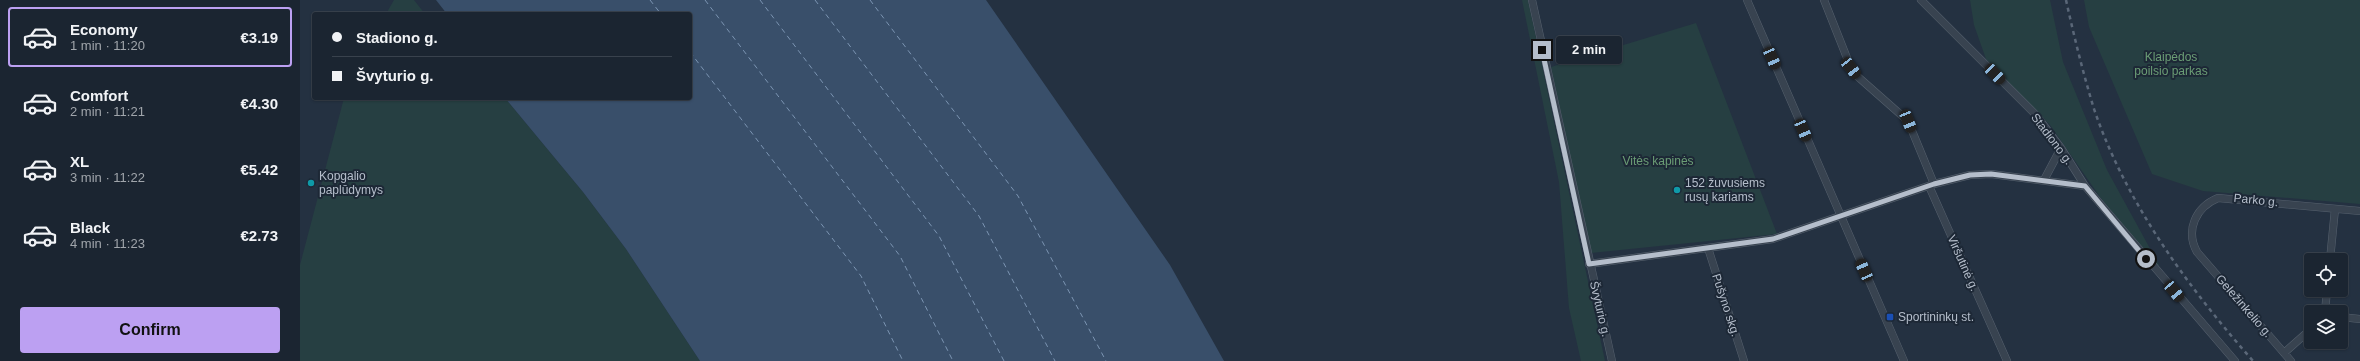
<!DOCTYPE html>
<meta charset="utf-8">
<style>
:root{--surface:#1b2531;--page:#242d39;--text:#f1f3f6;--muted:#a0a5ab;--line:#39424d;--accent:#bca0f2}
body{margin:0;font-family:Helvetica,sans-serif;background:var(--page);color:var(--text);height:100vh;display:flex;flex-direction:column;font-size:15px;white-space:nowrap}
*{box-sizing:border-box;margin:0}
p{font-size:13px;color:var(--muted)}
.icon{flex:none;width:22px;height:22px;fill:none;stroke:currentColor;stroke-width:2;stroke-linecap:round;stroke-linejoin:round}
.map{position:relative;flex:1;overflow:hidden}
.drawer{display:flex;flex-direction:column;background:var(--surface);width:300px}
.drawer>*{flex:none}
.guide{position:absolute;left:12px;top:12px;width:380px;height:88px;border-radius:4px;box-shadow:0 1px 3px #0004,0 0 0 1px var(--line);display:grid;align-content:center;height:88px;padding:0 20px;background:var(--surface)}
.buttons{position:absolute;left:2004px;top:253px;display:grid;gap:8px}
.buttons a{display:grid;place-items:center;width:44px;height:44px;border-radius:4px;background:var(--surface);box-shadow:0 1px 3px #0004,0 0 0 1px var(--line);font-size:20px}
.end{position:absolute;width:18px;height:18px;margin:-9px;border:5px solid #b5becb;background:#111;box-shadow:0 0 0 2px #111}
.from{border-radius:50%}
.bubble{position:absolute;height:28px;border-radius:4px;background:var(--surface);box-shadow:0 1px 3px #0004,0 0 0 1px var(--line);font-size:13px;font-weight:700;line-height:28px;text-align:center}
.car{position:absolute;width:12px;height:24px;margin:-12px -6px;border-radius:5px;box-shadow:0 0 3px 1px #0007;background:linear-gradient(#222 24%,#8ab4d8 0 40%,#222 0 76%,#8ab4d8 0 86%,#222 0)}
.guide b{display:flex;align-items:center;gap:14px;height:38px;font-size:15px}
.guide b+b{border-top:1px solid var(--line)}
.guide i{width:10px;height:10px;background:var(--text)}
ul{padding:7px 0 0;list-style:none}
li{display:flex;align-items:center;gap:12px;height:60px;margin:0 8px 6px;padding:0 12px;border:2px solid transparent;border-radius:4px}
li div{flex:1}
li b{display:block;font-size:15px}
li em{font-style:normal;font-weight:700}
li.current{border-color:var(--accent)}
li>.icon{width:36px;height:36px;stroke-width:1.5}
.button{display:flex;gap:8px;margin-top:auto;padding:8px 20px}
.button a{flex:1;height:46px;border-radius:4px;background:var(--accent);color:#111;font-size:16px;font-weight:700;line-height:46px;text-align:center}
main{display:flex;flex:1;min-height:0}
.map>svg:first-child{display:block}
</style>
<main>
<section class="drawer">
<ul>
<li class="current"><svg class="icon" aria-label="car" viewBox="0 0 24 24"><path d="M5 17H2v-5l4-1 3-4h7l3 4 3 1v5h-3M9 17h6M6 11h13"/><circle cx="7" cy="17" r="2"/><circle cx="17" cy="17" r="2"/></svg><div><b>Economy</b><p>1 min · 11:20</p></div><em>€3.19</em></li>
<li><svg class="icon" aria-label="car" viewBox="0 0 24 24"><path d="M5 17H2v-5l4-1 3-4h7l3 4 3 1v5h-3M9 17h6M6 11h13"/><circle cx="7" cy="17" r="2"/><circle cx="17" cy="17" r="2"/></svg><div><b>Comfort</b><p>2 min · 11:21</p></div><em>€4.30</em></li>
<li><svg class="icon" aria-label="car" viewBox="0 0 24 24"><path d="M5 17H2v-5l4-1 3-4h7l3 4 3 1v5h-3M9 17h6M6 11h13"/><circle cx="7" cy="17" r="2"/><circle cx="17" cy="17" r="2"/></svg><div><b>XL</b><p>3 min · 11:22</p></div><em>€5.42</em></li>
<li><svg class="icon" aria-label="car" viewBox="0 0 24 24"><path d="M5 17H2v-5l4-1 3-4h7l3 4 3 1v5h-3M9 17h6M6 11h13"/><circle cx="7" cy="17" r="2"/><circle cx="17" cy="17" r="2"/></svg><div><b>Black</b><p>4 min · 11:23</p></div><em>€2.73</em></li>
</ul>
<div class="button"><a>Confirm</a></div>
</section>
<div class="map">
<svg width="2060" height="361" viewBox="0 0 2060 361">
<rect width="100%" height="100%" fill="#243141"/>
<path fill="#263f42" d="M 94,0 L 114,0 L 125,14 L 86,14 Z
M 1222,0 L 1228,0 L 1305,361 L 1281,361 L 1269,308 L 1259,182 Z
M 1670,0 L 1750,0 L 1763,62 L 1807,170 L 1859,265 L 1857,267 L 1800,197 L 1750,125 L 1686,59 L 1674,25 Z
M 1784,0 L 2060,0 L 2060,204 L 1903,191 L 1852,174 L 1789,27 Z
M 1396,23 L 1477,234 L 1291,253 L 1251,67 Z
M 44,98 L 205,98 L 283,192 L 326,249 L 400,361 L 0,361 L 0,265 Z"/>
<path fill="#394f6a" d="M 136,0 L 686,0 L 870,265 L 924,361 L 400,361 L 326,249 L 283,192 L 205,98 L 390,98 L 390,14 L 147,14 Z"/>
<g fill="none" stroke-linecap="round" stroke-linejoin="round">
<path stroke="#7c95b3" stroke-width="1" stroke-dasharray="5 4" stroke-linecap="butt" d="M 350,0 L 361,14
M 405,0 L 600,256 L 653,361
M 460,0 L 639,236 L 704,361
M 515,0 L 679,216 L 755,361
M 570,0 L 718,196 L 806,361
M 390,52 L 561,276 L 603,361"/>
<defs>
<path id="minor" d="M 1232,0 L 1312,361
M 1447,0 L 1604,361
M 1524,0 L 1551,68 L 1557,76 L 1608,121 L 1634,184
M 1621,0 L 1736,115 L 1761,148 L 1785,186 L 1935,361
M 1744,180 L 1761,148
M 1629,186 L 1707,361
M 1408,248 L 1444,361
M 2030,260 L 2035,209
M 1289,264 L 1473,239 L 1634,184 L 1670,175 L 1691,174 L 1785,186
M 2025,312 L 2027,290
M 2041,317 L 2060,319
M 1984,353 L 2011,329
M 1991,361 L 1897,252 C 1885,230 1896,207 1918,198 L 2060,211"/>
</defs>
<use href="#minor" stroke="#56616e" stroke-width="8"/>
<use href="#minor" stroke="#384350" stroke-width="7"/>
<path stroke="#5a6778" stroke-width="2.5" stroke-dasharray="4 4" stroke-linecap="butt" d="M 1766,0 C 1774,36 1783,73 1794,109 C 1826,203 1888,287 1953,361"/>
</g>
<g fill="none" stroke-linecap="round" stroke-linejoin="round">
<path stroke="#b5becb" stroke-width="5" d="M 1242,50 L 1289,264 L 1473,239 L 1634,184 L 1670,175 L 1691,174 L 1785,186 L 1846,259"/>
</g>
<g fill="#0f9aa8" stroke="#1d2836" stroke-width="1.5">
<circle cx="11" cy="183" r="4"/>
<circle cx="1377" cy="190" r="4"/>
</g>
<rect fill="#1a4fb4" stroke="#1d2836" stroke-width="1.5" x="1586" y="313" width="8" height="8" rx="2"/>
<g text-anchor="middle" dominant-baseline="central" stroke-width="4" stroke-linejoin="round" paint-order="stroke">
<g font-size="12" fill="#6b9d75" stroke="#1d2836">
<text x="1871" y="57">Klaipėdos<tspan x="1871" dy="14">poilsio parkas</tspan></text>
<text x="1358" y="161">Vitės kapinės</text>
</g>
<g font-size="12" fill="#b5becb" stroke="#1d2836">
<text transform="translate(1752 139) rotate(53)">Stadiono g.</text>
<text transform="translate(1956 200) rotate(6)">Parko g.</text>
<text transform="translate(1663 263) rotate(66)">Viršutinė g.</text>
<text transform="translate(1426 305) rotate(72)">Pušyno skg.</text>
<text transform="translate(1944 306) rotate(49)">Geležinkelio g.</text>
<text transform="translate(1300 309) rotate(77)">Švyturio g.</text>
</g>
<g font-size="12" fill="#b5becb" stroke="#1d2836" text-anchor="start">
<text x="19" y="176">Kopgalio<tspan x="19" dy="14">paplūdymys</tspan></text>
<text x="1385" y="183">152 žuvusiems<tspan x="1385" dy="14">rusų kariams</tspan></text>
<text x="1598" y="317">Sportininkų st.</text>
</g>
</g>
</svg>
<div class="buttons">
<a><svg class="icon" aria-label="locate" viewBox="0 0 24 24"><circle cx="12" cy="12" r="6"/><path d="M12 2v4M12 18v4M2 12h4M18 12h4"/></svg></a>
<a><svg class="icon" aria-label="layers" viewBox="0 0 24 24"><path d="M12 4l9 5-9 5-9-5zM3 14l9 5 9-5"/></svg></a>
</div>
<i class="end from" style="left:1846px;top:259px"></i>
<i class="end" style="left:1242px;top:50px"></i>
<div class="bubble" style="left:1256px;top:36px;width:66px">2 min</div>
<i class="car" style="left:1472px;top:58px;rotate:156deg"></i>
<i class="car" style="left:1551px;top:68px;rotate:142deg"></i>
<i class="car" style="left:1695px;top:74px;rotate:135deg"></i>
<i class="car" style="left:1608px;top:121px;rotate:158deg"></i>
<i class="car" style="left:1503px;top:130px;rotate:157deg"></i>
<i class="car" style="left:1564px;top:270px;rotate:336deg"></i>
<i class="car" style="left:1874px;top:291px;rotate:140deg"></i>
<div class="guide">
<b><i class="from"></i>Stadiono g.</b>
<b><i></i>Švyturio g.</b>
</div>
</div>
</main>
